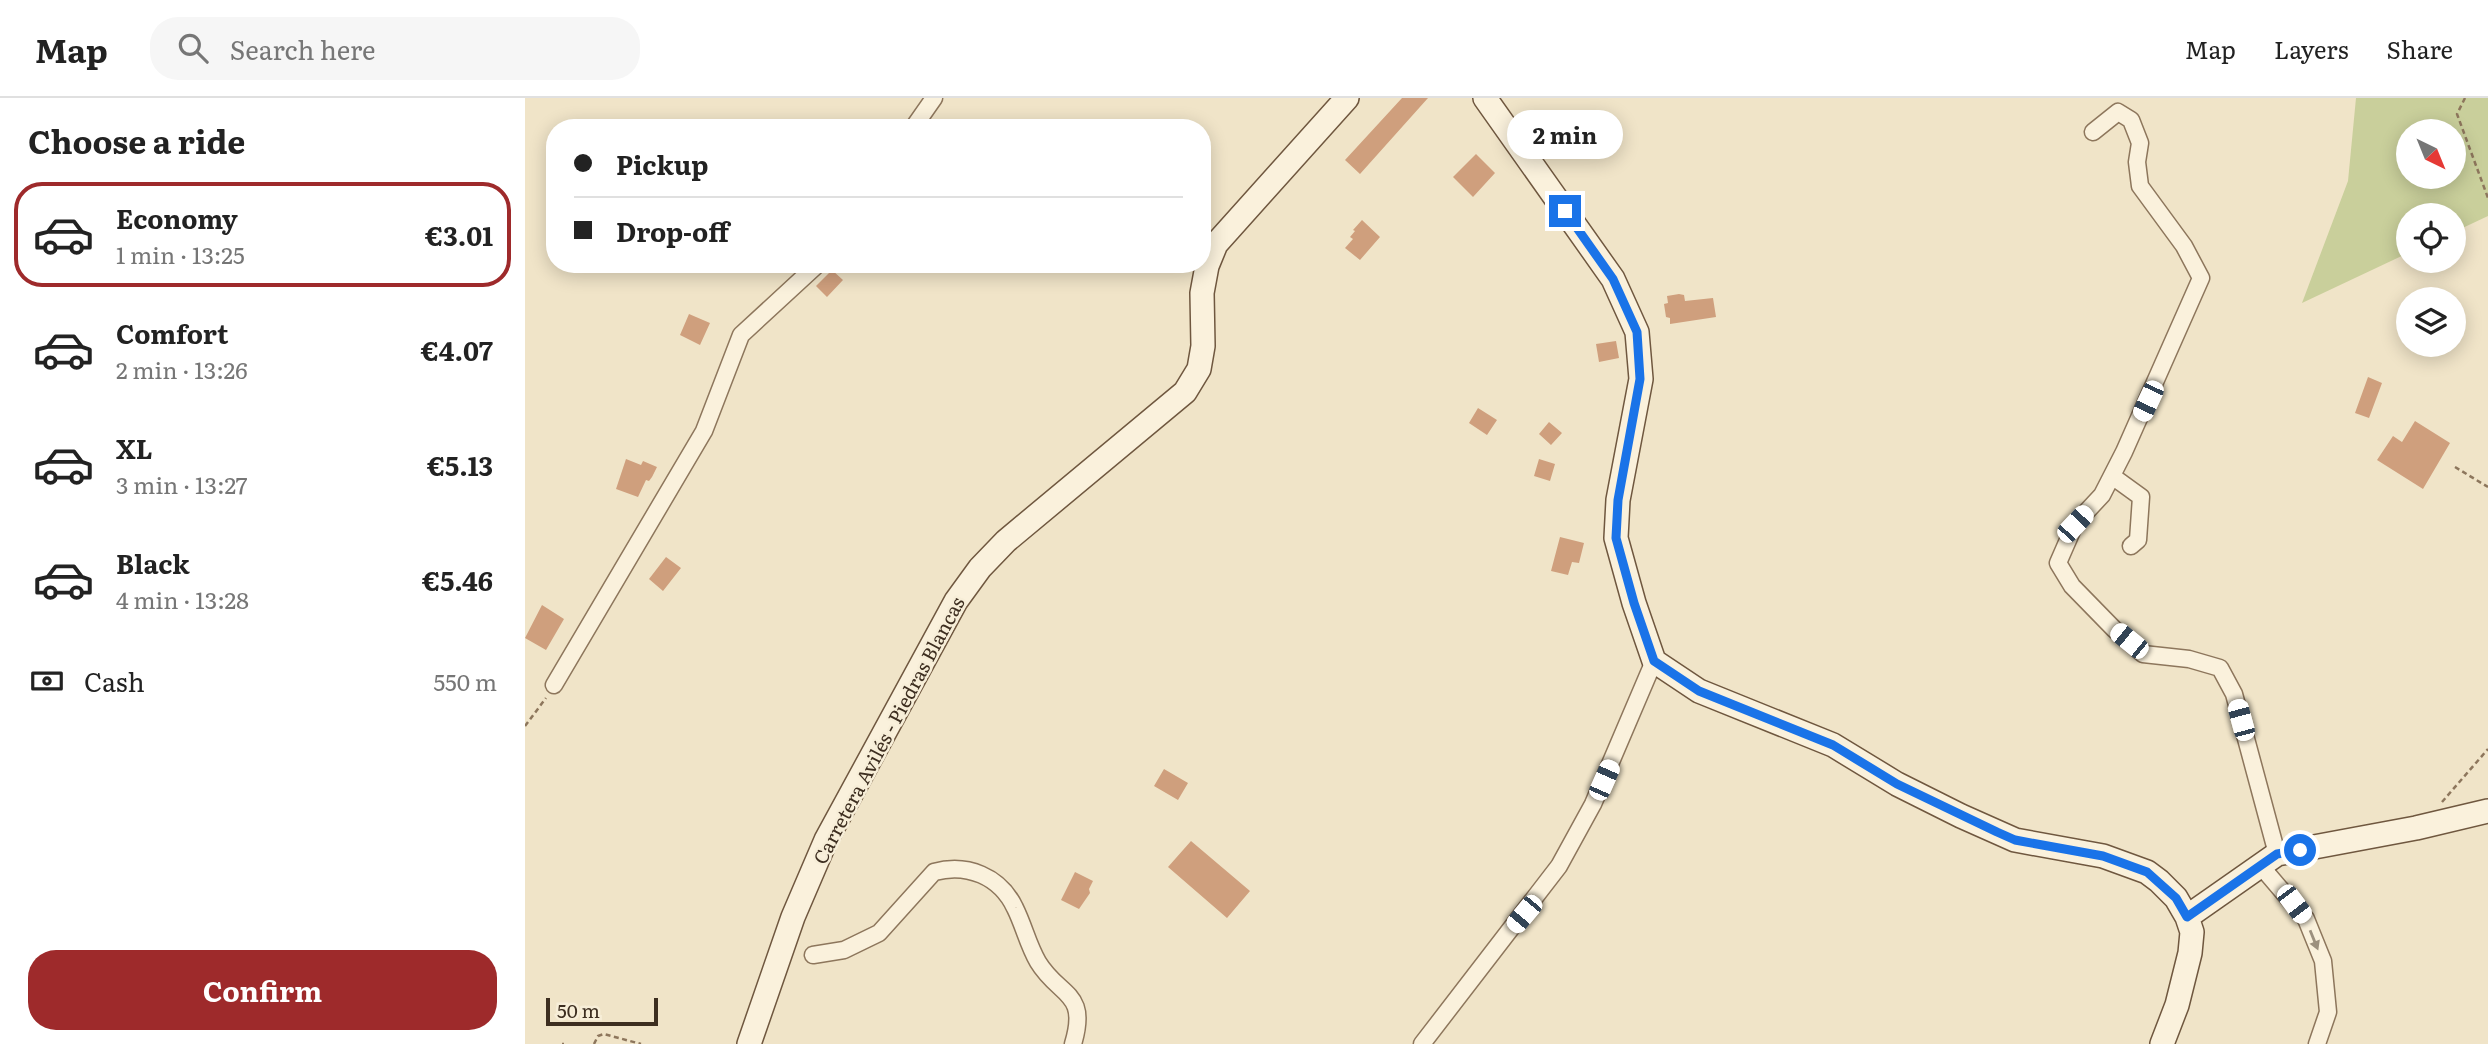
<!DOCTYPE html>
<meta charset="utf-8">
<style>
:root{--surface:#fff;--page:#f6f6f6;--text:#222;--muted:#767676;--line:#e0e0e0;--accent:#9e2a2b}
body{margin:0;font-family:Literata,serif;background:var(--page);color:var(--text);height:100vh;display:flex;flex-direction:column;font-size:26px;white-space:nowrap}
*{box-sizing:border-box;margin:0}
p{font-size:23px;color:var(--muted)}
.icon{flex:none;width:38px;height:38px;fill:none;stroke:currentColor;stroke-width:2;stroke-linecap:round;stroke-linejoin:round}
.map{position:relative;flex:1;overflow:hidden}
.panel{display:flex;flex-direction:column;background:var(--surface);width:525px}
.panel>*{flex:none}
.guide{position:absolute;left:21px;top:21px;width:665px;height:154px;border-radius:28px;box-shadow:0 4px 18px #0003;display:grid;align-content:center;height:154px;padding:0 28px;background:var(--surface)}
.needle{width:46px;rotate:137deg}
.fabs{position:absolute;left:1871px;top:21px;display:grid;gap:14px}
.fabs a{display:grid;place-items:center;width:70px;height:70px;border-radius:50%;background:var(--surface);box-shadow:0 4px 18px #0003;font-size:35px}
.scale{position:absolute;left:21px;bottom:18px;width:112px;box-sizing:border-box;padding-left:7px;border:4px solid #3d2e20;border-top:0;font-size:19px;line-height:24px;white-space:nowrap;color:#3d2e20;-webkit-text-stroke:5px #f7eed8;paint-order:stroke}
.end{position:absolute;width:32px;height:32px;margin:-16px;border:9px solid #1a73e8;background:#fff;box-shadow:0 0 0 4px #fff}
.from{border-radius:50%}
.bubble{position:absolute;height:49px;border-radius:24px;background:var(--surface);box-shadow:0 4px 18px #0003;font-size:23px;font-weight:700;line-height:49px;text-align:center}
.car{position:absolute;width:21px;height:42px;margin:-21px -10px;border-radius:9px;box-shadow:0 0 5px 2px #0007;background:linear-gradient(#fff 24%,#345 0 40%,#fff 0 76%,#345 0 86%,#fff 0)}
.guide b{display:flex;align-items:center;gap:24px;height:66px;font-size:26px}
.guide b+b{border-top:2px solid var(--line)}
.guide i{width:18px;height:18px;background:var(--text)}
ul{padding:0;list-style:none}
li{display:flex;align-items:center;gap:21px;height:105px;margin:0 14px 10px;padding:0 14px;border:4px solid transparent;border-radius:28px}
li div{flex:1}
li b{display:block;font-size:26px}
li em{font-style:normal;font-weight:700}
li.selected{border-color:var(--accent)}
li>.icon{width:63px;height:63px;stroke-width:1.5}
h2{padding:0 28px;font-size:32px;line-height:84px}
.pay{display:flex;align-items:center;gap:18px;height:77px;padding:0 28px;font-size:26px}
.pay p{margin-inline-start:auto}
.primary-button{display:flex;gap:14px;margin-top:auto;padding:14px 28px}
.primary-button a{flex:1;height:80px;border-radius:28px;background:var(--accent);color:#fff;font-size:28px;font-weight:700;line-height:80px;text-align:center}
header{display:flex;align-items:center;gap:42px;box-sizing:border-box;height:98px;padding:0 35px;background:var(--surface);border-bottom:2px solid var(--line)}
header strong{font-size:33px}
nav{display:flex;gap:38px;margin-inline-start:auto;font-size:24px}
.search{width:490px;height:63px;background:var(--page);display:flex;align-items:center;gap:18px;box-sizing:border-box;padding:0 24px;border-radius:28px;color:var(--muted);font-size:26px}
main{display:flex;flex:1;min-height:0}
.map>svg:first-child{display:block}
</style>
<header>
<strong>Map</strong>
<div class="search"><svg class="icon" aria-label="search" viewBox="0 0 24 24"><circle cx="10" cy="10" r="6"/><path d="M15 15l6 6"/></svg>Search here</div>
<nav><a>Map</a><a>Layers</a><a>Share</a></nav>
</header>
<main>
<section class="panel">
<h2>Choose a ride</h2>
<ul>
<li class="selected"><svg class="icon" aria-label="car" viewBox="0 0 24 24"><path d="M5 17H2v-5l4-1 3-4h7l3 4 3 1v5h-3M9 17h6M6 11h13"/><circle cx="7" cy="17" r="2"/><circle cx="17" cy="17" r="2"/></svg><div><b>Economy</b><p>1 min · 13:25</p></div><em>€3.01</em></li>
<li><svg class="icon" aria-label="car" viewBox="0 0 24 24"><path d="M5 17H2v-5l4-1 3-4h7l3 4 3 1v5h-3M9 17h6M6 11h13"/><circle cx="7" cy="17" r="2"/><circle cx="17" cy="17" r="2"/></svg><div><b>Comfort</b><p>2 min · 13:26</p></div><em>€4.07</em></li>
<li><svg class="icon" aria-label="car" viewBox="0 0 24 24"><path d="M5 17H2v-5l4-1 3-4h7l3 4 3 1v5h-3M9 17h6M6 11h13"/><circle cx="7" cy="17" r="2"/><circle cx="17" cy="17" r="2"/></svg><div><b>XL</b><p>3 min · 13:27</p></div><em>€5.13</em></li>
<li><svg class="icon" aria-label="car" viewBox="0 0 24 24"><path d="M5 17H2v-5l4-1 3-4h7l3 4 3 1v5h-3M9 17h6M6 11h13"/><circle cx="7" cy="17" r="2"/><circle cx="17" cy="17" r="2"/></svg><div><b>Black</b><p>4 min · 13:28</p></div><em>€5.46</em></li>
</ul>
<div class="pay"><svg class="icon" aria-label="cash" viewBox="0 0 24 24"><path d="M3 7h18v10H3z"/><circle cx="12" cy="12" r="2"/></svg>Cash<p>550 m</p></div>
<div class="primary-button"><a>Confirm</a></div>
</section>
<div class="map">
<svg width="1963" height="946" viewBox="0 0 1963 946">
<rect width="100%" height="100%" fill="#f0e4c8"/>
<path fill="#c9cf9b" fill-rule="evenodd" d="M 1831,0 L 1963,0 L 1963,118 L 1929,134 L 1928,117 L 1883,117 L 1883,155 L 1777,205 L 1823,83 ZM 1883,33 L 1928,33 L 1928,79 L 1883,79 Z"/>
<path fill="#cf9f7d" d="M 877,0 L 903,0 L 835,76 L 820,62 Z
M 951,56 L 970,75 L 948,99 L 928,79 Z
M 837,122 L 855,139 L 835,162 L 820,150 L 828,141 L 825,139 L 830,133 L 828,132 Z
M 307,172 L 318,182 L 302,199 L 291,188 Z
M 1154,196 L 1159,197 L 1160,203 L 1188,200 L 1191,219 L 1145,226 L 1145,220 L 1141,219 L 1139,206 L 1143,205 L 1142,198 Z
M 164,216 L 185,225 L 175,247 L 155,237 Z
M 1091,243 L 1094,260 L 1074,264 L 1071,246 Z
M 1843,279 L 1857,285 L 1844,320 L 1830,315 Z
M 953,310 L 972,322 L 962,337 L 944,325 Z
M 1890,323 L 1925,345 L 1898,391 L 1852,362 L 1868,338 L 1877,344 Z
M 1024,324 L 1037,335 L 1026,347 L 1014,336 Z
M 101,361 L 116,367 L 118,363 L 132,369 L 127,379 L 124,383 L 121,382 L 113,399 L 91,391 Z
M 1014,361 L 1030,366 L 1025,383 L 1009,378 Z
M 1035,439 L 1059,445 L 1054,465 L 1047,464 L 1043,477 L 1026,473 Z
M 141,459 L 156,470 L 138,493 L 124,481 Z
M 17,507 L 39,521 L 21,552 L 0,540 Z
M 639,671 L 663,685 L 653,702 L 629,688 Z
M 666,743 L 725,793 L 702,820 L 643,769 Z
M 550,774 L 568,783 L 564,791 L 565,795 L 554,811 L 536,802 Z"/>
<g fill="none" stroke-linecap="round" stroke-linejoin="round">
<defs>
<path id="street" d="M 388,30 L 409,0
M 1568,34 L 1593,14 L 1606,22 L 1615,45 L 1612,64 L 1615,88 L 1659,148 L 1676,180 L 1599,354 L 1577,397 L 1550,426 L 1533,465 L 1547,488 L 1589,531 L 1618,556 L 1664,561 L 1695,570 L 1709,596 L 1752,756
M 1587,378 L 1616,399 L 1613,442 L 1606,448
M 29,587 L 179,333 L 216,237 L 293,166
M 1735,767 L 1781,821 L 1798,863 L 1803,914 L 1792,946
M 288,857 L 319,852 L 354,835 L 409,774 C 442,765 475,778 490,810 C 499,828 503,847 513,864 C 534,899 564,893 548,946
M 897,946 L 1034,768 L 1068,706 L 1129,563"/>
<path id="secondary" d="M 960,0 L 1088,181 L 1112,234 L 1116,281 L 1093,402 L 1091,440 L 1109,505 L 1129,563 L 1174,593 L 1308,647 L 1372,686 L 1436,718 L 1490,742 L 1578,758 L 1622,774 L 1634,783 L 1651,800 L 1662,819 L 1667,834 L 1665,855 L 1652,907 L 1637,946
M 1662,819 L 1752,756 L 1891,730 L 1963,713
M 224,946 L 268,819 L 301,742 L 431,503 L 455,470 L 481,443 L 660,294 L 674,271 L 678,248 L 677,195 L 682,168 L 691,146 L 822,0"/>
</defs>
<use href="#street" stroke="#8d765c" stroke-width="19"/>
<use href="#secondary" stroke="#6f573f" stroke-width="26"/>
<path stroke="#8d765c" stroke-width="2.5" stroke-dasharray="5 3.5" stroke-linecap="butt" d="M 1940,0 L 1932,16 L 1963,100
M 1930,369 L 1963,389
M 0,628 L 21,600
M 1917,704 L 1963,651
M 37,946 L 39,946
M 69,946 L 73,938 L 79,936 L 116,946"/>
<use href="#street" stroke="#faf1dc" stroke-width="16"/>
<use href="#secondary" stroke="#faf1dc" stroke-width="23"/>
</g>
<defs><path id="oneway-solid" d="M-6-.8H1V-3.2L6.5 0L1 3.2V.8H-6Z" transform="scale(1.75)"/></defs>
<use fill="#9c907e" href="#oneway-solid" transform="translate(1789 842) rotate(68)"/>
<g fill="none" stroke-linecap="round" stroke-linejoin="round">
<path stroke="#1a73e8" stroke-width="9" d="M 1040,113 L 1088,181 L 1112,234 L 1115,281 L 1093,402 L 1091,440 L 1109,505 L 1129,563 L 1174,593 L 1308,647 L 1372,686 L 1472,734 L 1490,742 L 1578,758 L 1622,774 L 1651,800 L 1662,819 L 1752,756 L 1775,752"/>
</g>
<g text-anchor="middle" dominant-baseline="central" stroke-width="5" stroke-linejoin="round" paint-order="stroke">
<g font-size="19" fill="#3d2e20" stroke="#f7eed8">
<text transform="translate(363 632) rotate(-62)">Carretera Avilés - Piedras Blancas</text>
</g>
</g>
</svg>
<div class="fabs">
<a><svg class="needle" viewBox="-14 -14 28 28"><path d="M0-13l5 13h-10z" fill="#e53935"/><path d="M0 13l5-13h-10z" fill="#767676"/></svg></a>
<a><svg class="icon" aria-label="locate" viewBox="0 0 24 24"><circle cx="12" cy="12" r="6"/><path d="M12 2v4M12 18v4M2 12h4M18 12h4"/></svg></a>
<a><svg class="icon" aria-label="layers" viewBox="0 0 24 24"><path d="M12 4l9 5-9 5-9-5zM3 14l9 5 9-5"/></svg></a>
</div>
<div class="scale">50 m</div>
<i class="end from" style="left:1775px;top:752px"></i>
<i class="end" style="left:1040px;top:113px"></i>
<div class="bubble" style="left:982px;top:12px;width:116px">2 min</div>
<i class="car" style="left:1623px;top:303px;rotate:205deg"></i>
<i class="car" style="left:1550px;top:426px;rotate:43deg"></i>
<i class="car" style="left:1604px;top:543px;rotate:309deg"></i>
<i class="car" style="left:1716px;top:622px;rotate:345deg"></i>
<i class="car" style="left:1079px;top:682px;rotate:24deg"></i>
<i class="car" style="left:1769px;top:806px;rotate:143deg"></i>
<i class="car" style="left:999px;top:816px;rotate:220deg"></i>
<div class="guide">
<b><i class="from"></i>Pickup</b>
<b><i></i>Drop-off</b>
</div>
</div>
</main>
